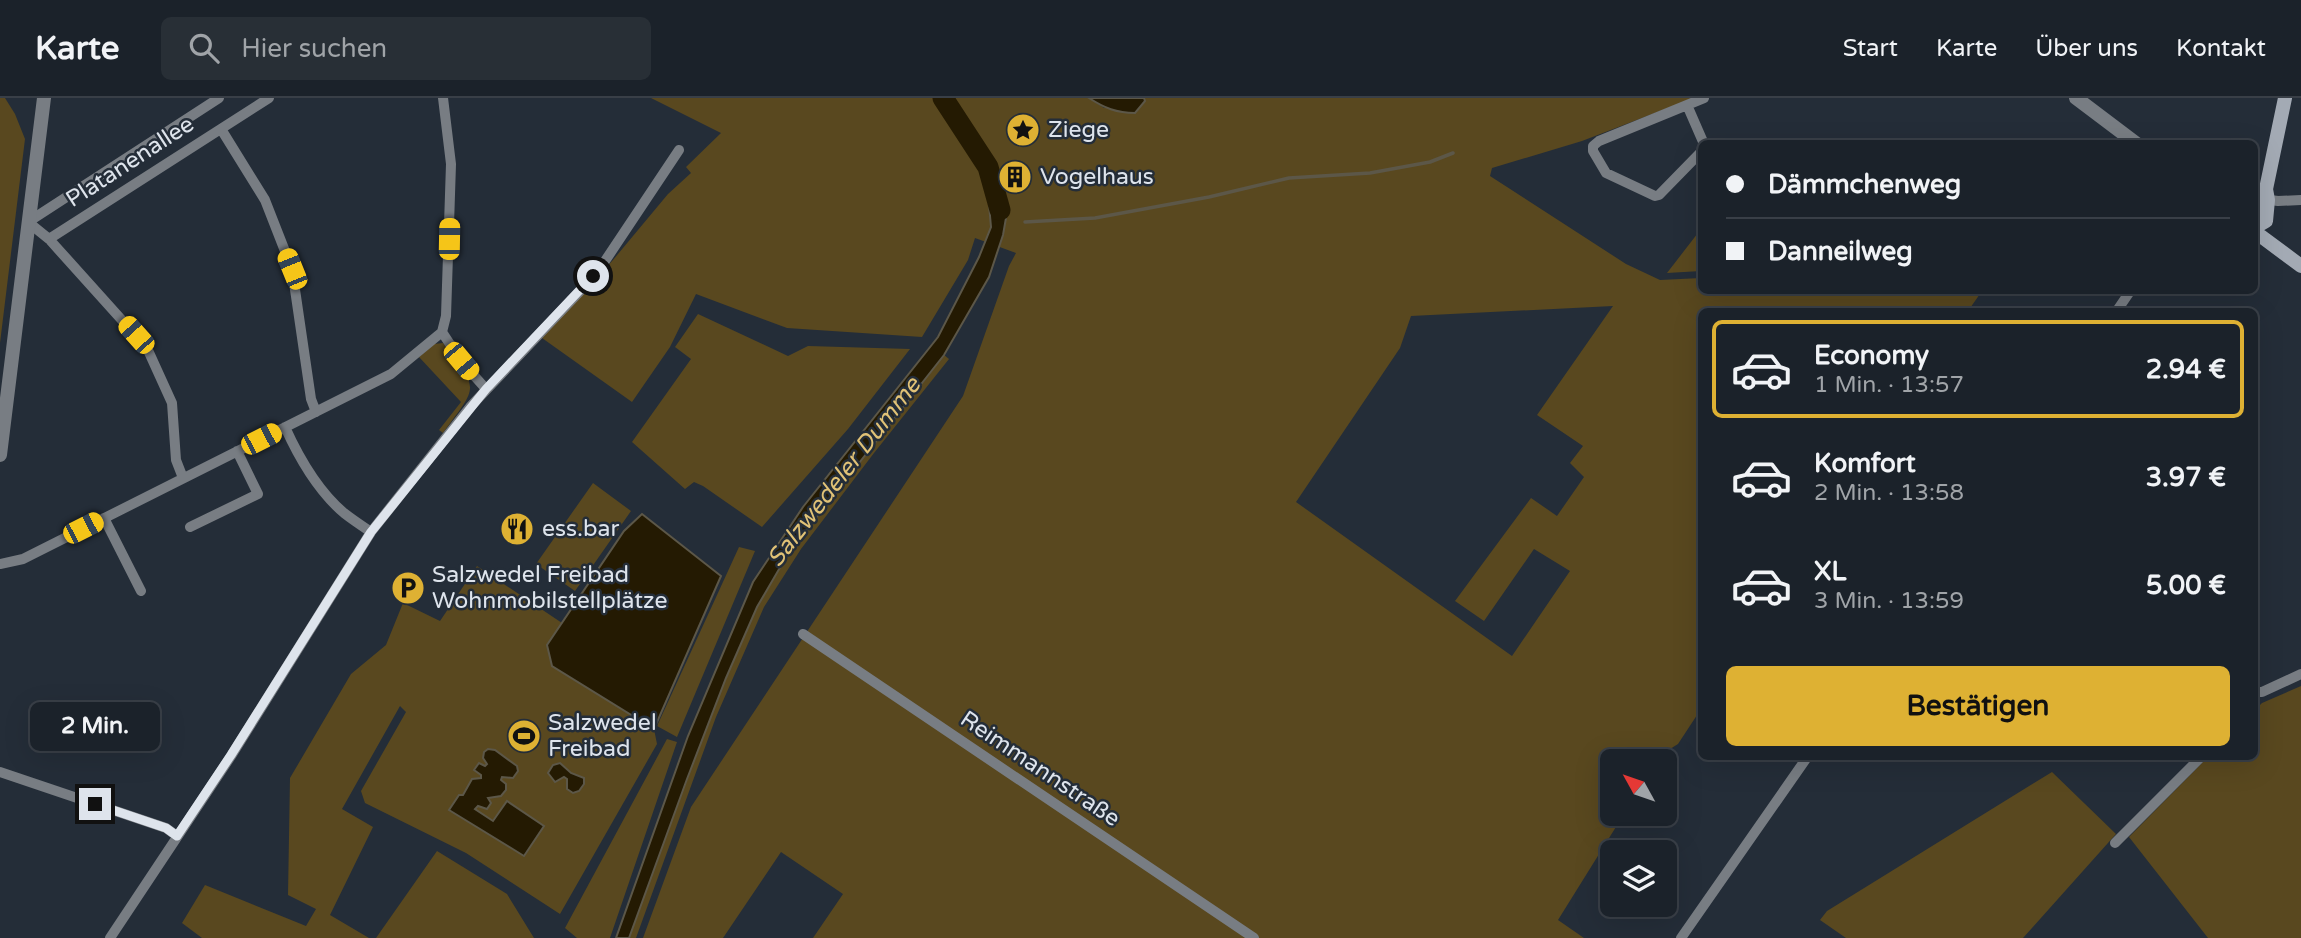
<!DOCTYPE html>
<html lang="de">
<meta charset="utf-8">
<style>
:root{--surface:#1b222a;--page:#282f36;--text:#f1f3f6;--muted:#a0a4a8;--line:#393f47;--accent:#deb133}
body{margin:0;font-family:"Varela Round",sans-serif;background:var(--page);color:var(--text);height:100vh;display:flex;flex-direction:column;font-size:26px;white-space:nowrap}
*{box-sizing:border-box;margin:0}
p{font-size:23px;color:var(--muted)}
.icon{flex:none;width:38px;height:38px;fill:none;stroke:currentColor;stroke-width:2;stroke-linecap:round;stroke-linejoin:round}
.map{position:relative;flex:1;overflow:hidden}
.drawer{position:absolute;left:1698px;top:210px;width:560px;height:452px;display:flex;flex-direction:column;background:var(--surface);border-radius:10px;box-shadow:0 7px 28px #0002,0 0 0 2px var(--line)}
.drawer>*{flex:none}
.hud{position:absolute;left:1698px;top:42px;width:560px;height:154px;border-radius:10px;box-shadow:0 7px 28px #0002,0 0 0 2px var(--line);display:grid;align-content:center;height:154px;padding:0 28px;background:var(--surface)}
.needle{width:46px;rotate:310deg}
.controls{position:absolute;left:1600px;top:651px;display:grid;gap:14px}
.controls a{display:grid;place-items:center;width:77px;height:77px;border-radius:10px;background:var(--surface);box-shadow:0 7px 28px #0002,0 0 0 2px var(--line);font-size:35px}
.end{position:absolute;width:32px;height:32px;margin:-16px;border:9px solid #dee4ec;background:#111;box-shadow:0 0 0 4px #111}
.from{border-radius:50%}
.bubble{position:absolute;height:49px;border-radius:10px;background:var(--surface);box-shadow:0 7px 28px #0002,0 0 0 2px var(--line);font-size:23px;font-weight:700;line-height:49px;text-align:center}
.car{position:absolute;width:21px;height:42px;margin:-21px -10px;border-radius:9px;box-shadow:0 0 5px 2px #0007;background:linear-gradient(#f5c518 24%,#345 0 40%,#f5c518 0 76%,#345 0 86%,#f5c518 0)}
.hud b{display:flex;align-items:center;gap:24px;height:66px;font-size:26px}
.hud b+b{border-top:2px solid var(--line)}
.hud i{width:18px;height:18px;background:var(--text)}
ul{padding:12px 0 0;list-style:none}
li{display:flex;align-items:center;gap:21px;height:98px;margin:0 14px 10px;padding:0 14px;border:4px solid transparent;border-radius:10px}
li div{flex:1}
li b{display:block;font-size:26px}
li em{font-style:normal;font-weight:700}
li.selected{border-color:var(--accent)}
li>.icon{width:63px;height:63px;stroke-width:1.5}
.primary-button{display:flex;gap:14px;margin-top:auto;padding:14px 28px}
.primary-button a{flex:1;height:80px;border-radius:10px;background:var(--accent);color:#111;font-size:28px;font-weight:700;line-height:80px;text-align:center}
header{display:flex;align-items:center;gap:42px;box-sizing:border-box;height:98px;padding:0 35px;background:var(--surface);border-bottom:2px solid var(--line)}
header strong{font-size:33px}
nav{display:flex;gap:38px;margin-inline-start:auto;font-size:24px}
.search{width:490px;height:63px;background:var(--page);display:flex;align-items:center;gap:18px;box-sizing:border-box;padding:0 24px;border-radius:10px;color:var(--muted);font-size:26px}
.map>svg:first-child{display:block}
</style>
<header>
<strong>Karte</strong>
<div class="search"><svg class="icon" aria-label="search" viewBox="0 0 24 24"><circle cx="10" cy="10" r="6"/><path d="M15 15l6 6"/></svg>Hier suchen</div>
<nav><a>Start</a><a>Karte</a><a>Über uns</a><a>Kontakt</a></nav>
</header>
<div class="map">
<svg width="2301" height="840" viewBox="0 0 2301 840">
<rect width="100%" height="100%" fill="#242d38"/>
<path fill="#59481f" fill-rule="evenodd" d="M 0,0 L 5,0 L 15,16 L 25,41 L 0,245 Z
M 651,0 L 1089,0 L 1104,10 L 1145,3 L 1144,0 L 1694,0 L 1582,43 L 1492,70 L 1490,78 L 1626,166 L 1660,182 L 1701,180 L 1701,192 L 1982,193 L 1968,213 L 1701,214 L 1701,611 L 1678,646 L 1662,656 L 1657,663 L 1612,663 L 1612,716 L 1624,716 L 1558,822 L 1584,840 L 813,840 L 843,796 L 781,754 L 723,840 L 643,840 L 691,709 L 963,298 L 1009,168 L 1016,155 L 975,140 L 968,162 L 922,239 L 787,230 L 696,196 L 670,249 L 632,304 L 542,240 L 613,162 L 668,96 L 691,75 L 686,69 L 721,35 ZM 1613,208 L 1537,317 L 1583,348 L 1570,365 L 1584,379 L 1557,418 L 1531,400 L 1455,503 L 1484,523 L 1534,451 L 1570,473 L 1512,558 L 1296,404 L 1400,250 L 1411,218 Z
M 1701,131 L 1701,173 L 1667,175 Z
M 698,216 L 788,258 L 808,248 L 910,251 L 848,331 L 762,429 L 703,388 L 694,384 L 685,391 L 632,344 L 691,261 L 675,249 Z
M 443,245 C 480,293 478,287 443,335 L 439,332 L 461,304 L 419,259 L 434,246 Z
M 944,257 L 949,261 L 874,355 L 801,451 L 764,509 L 716,619 L 636,840 L 629,840 L 687,681 L 726,580 L 757,509 L 789,454 Z
M 593,385 L 631,413 L 575,493 L 536,466 Z
M 739,449 L 755,453 L 677,639 L 657,628 Z
M 477,468 L 562,525 L 547,547 L 552,568 L 654,631 L 657,646 L 560,816 L 466,755 L 365,705 L 361,693 L 406,614 L 400,608 L 342,711 L 373,729 L 330,817 L 369,840 L 202,840 L 182,825 L 205,787 L 306,828 L 316,811 L 288,797 L 290,680 L 351,576 L 386,547 L 403,505 L 440,523 Z
M 2301,588 L 2301,840 L 2208,840 L 2129,739 L 2209,658 L 2254,658 L 2254,613 L 2262,605 Z
M 667,641 L 677,644 L 610,840 L 577,840 L 565,830 Z
M 2052,674 L 2116,736 L 2023,840 L 1846,840 L 1820,822 L 1827,813 Z
M 437,753 L 507,796 L 534,840 L 376,840 Z"/>
<path fill="#241a02" stroke="#5c5748" stroke-width="2" d="M 1089,0 L 1144,0 L 1145,3 L 1135,15 C 1117,15 1104,10 1089,0 Z
M 997,83 L 1006,120 L 1003,137 L 989,179 L 944,257 L 789,454 L 757,509 L 726,580 L 687,681 L 629,840 L 616,840 L 688,638 L 753,484 L 803,409 L 938,239 L 979,159 L 991,129 L 988,95 Z
M 642,416 L 721,478 L 654,631 L 552,568 L 547,547 L 624,433 Z
M 488,651 L 495,652 L 517,668 L 518,673 L 513,680 L 502,679 L 501,682 L 506,686 L 506,692 L 501,698 L 488,700 L 491,705 L 487,711 L 478,708 L 475,711 L 493,723 L 507,703 L 544,728 L 524,758 L 449,712 L 459,697 L 463,697 L 472,681 L 481,680 L 481,677 L 474,672 L 479,665 L 485,668 L 487,666 L 483,660 L 484,654 Z
M 560,665 L 571,675 L 584,680 L 584,686 L 579,693 L 573,695 L 567,691 L 567,681 L 564,679 L 555,684 L 548,675 L 553,667 Z"/>
<g fill="none" stroke-linecap="round" stroke-linejoin="round">
<path stroke="#5c5748" stroke-width="3.5" d="M 1025,124 L 1095,120 L 1209,99 L 1289,80 L 1370,75 L 1430,64 L 1453,55"/>
<path stroke="#241a02" stroke-width="21" d="M 943,0 L 988,69 L 1000,112"/>
<path stroke="#787d83" stroke-width="10" d="M 1687,7 L 1704,46
M 221,31 L 265,102 L 292,171 L 311,301 L 316,314
M 1701,54 L 1659,97 L 1655,98 L 1606,75 L 1593,53 L 1593,48 L 1599,43 L 1704,0
M 2262,101 L 2278,103 L 2301,102
M 49,141 L 269,0
M 2116,214 L 2131,192
M 442,234 L 446,218 L 451,66 L 443,0
M 442,234 L 461,263 L 486,291
M 285,329 C 299,360 318,393 344,415 C 353,422 362,428 371,434
M 183,380 L 176,362 L 172,305 L 147,250 L 49,141 L 28,124 L 219,0
M 104,420 L 141,493
M 190,429 L 258,396 L 237,353
M 0,466 L 23,461 L 391,276 L 442,234
M 803,536 L 1254,840
M 2254,594 L 2262,594 L 2301,576
M 0,674 L 166,730 L 177,738
M 2115,745 L 2202,658
M 110,840 L 231,658 L 371,434 L 470,309 L 583,190 L 603,166 L 679,52
M 1681,840 L 1808,658"/>
<path stroke="#787d83" stroke-width="14" d="M 2076,0 L 2137,46
M 0,357 L 44,0"/>
<path stroke="#a3aab4" stroke-width="14" d="M 2254,109 L 2266,91 L 2285,0
M 2254,130 L 2266,123 L 2268,102 L 2266,91
M 2254,133 L 2301,168"/>
</g>
<g fill="none" stroke-linecap="round" stroke-linejoin="round">
<path stroke="#dee4ec" stroke-width="9" d="M 95,706 L 166,730 L 177,738 L 231,657 L 371,434 L 486,291 L 593,178"/>
</g>
<defs>
<symbol id="sight-disc" viewBox="-11 -11 22 22"><circle r="9.5" fill="#deb133" stroke="#242d38"/><path d="M0-6L1.8-2.2L6-1.7L2.9 1.2L3.7 5.4L0 3.3L-3.7 5.4L-2.9 1.2L-6-1.7L-1.8-2.2Z" fill="#111"/></symbol>
<symbol id="building-disc" viewBox="-11 -11 22 22"><circle r="9.5" fill="#deb133" stroke="#242d38"/><path d="M-4-6H4V6H1V3H-1V6H-4ZM-2.5-4.3h1.7v1.8h-1.7ZM.8-4.3h1.7v1.8H.8ZM-2.5-1h1.7V.8h-1.7ZM.8-1h1.7V.8H.8Z" fill="#111"/></symbol>
<symbol id="restaurant-disc" viewBox="-11 -11 22 22"><circle r="9.5" fill="#deb133" stroke="#242d38"/><path d="M-5-6h1v4h1v-4h1v4h1v-4h1v5L-1.5 .5V6h-2V.5L-5-1ZM5-6V6H3V1.5H1.5Q1.5-4 5-6Z" fill="#111"/></symbol>
<symbol id="parking-disc" viewBox="-11 -11 22 22"><circle r="9.5" fill="#deb133" stroke="#242d38"/><path d="M-3.5-5.5H1a3.5 3.5 0 0 1 0 7H-1V5.5H-3.5ZM-1-3.4V-.6H.8a1.4 1.4 0 0 0 0-2.8Z" fill="#111"/></symbol>
<symbol id="stadium-disc" viewBox="-11 -11 22 22"><circle r="9.5" fill="#deb133" stroke="#242d38"/><path d="M0-5a6.5 5 0 1 0 0 10a6.5 5 0 1 0 0-10ZM-3.5-1.8h7v3.6h-7Z" fill="#111"/></symbol>
</defs>
<g fill-rule="evenodd">
<use href="#sight-disc" x="1004" y="13" width="38" height="38"/>
<use href="#building-disc" x="996" y="60" width="38" height="38"/>
<use href="#restaurant-disc" x="498" y="412" width="38" height="38"/>
<use href="#parking-disc" x="389" y="471" width="38" height="38"/>
<use href="#stadium-disc" x="505" y="619" width="38" height="38"/>
</g>
<g text-anchor="middle" dominant-baseline="central" stroke-width="5" stroke-linejoin="round" paint-order="stroke">
<g font-size="23" fill="#dee4ec" stroke="#242d38" text-anchor="start">
<text x="1048" y="32">Ziege</text>
<text x="1040" y="79">Vogelhaus</text>
<text x="542" y="431">ess.bar</text>
<text x="432" y="477">Salzwedel Freibad<tspan x="432" dy="26">Wohnmobilstellplätze</tspan></text>
<text x="548" y="625">Salzwedel<tspan x="548" dy="26">Freibad</tspan></text>
</g>
<g font-size="23" fill="#dee4ec" stroke="#242d38">
<text transform="translate(130 64) rotate(-33)">Platanenallee</text>
<text transform="translate(1040 671) rotate(34)">Reimmannstraße</text>
</g>
<g font-size="24" font-style="italic" fill="#e1c276" stroke="#242d38">
<text transform="translate(844 374) rotate(-52)">Salzwedeler Dumme</text>
</g>
</g>
</svg>
<div class="controls">
<a><svg class="needle" viewBox="-14 -14 28 28"><path d="M0-13l5 13h-10z" fill="#e53935"/><path d="M0 13l5-13h-10z" fill="#a0a4a8"/></svg></a>
<a><svg class="icon" aria-label="layers" viewBox="0 0 24 24"><path d="M12 4l9 5-9 5-9-5zM3 14l9 5 9-5"/></svg></a>
</div>
<i class="end from" style="left:593px;top:178px"></i>
<i class="end" style="left:95px;top:706px"></i>
<div class="bubble" style="left:30px;top:604px;width:130px">2 Min.</div>
<i class="car" style="left:449px;top:141px;rotate:1deg"></i>
<i class="car" style="left:292px;top:171px;rotate:338deg"></i>
<i class="car" style="left:136px;top:237px;rotate:318deg"></i>
<i class="car" style="left:461px;top:263px;rotate:140deg"></i>
<i class="car" style="left:261px;top:341px;rotate:63deg"></i>
<i class="car" style="left:83px;top:430px;rotate:63deg"></i>
<div class="hud">
<b><i class="from"></i>Dämmchenweg</b>
<b><i></i>Danneilweg</b>
</div>
<section class="drawer">
<ul>
<li class="selected"><svg class="icon" aria-label="car" viewBox="0 0 24 24"><path d="M5 17H2v-5l4-1 3-4h7l3 4 3 1v5h-3M9 17h6M6 11h13"/><circle cx="7" cy="17" r="2"/><circle cx="17" cy="17" r="2"/></svg><div><b>Economy</b><p>1 Min. · 13:57</p></div><em>2.94 €</em></li>
<li><svg class="icon" aria-label="car" viewBox="0 0 24 24"><path d="M5 17H2v-5l4-1 3-4h7l3 4 3 1v5h-3M9 17h6M6 11h13"/><circle cx="7" cy="17" r="2"/><circle cx="17" cy="17" r="2"/></svg><div><b>Komfort</b><p>2 Min. · 13:58</p></div><em>3.97 €</em></li>
<li><svg class="icon" aria-label="car" viewBox="0 0 24 24"><path d="M5 17H2v-5l4-1 3-4h7l3 4 3 1v5h-3M9 17h6M6 11h13"/><circle cx="7" cy="17" r="2"/><circle cx="17" cy="17" r="2"/></svg><div><b>XL</b><p>3 Min. · 13:59</p></div><em>5.00 €</em></li>
</ul>
<div class="primary-button"><a>Bestätigen</a></div>
</section>
</div>
